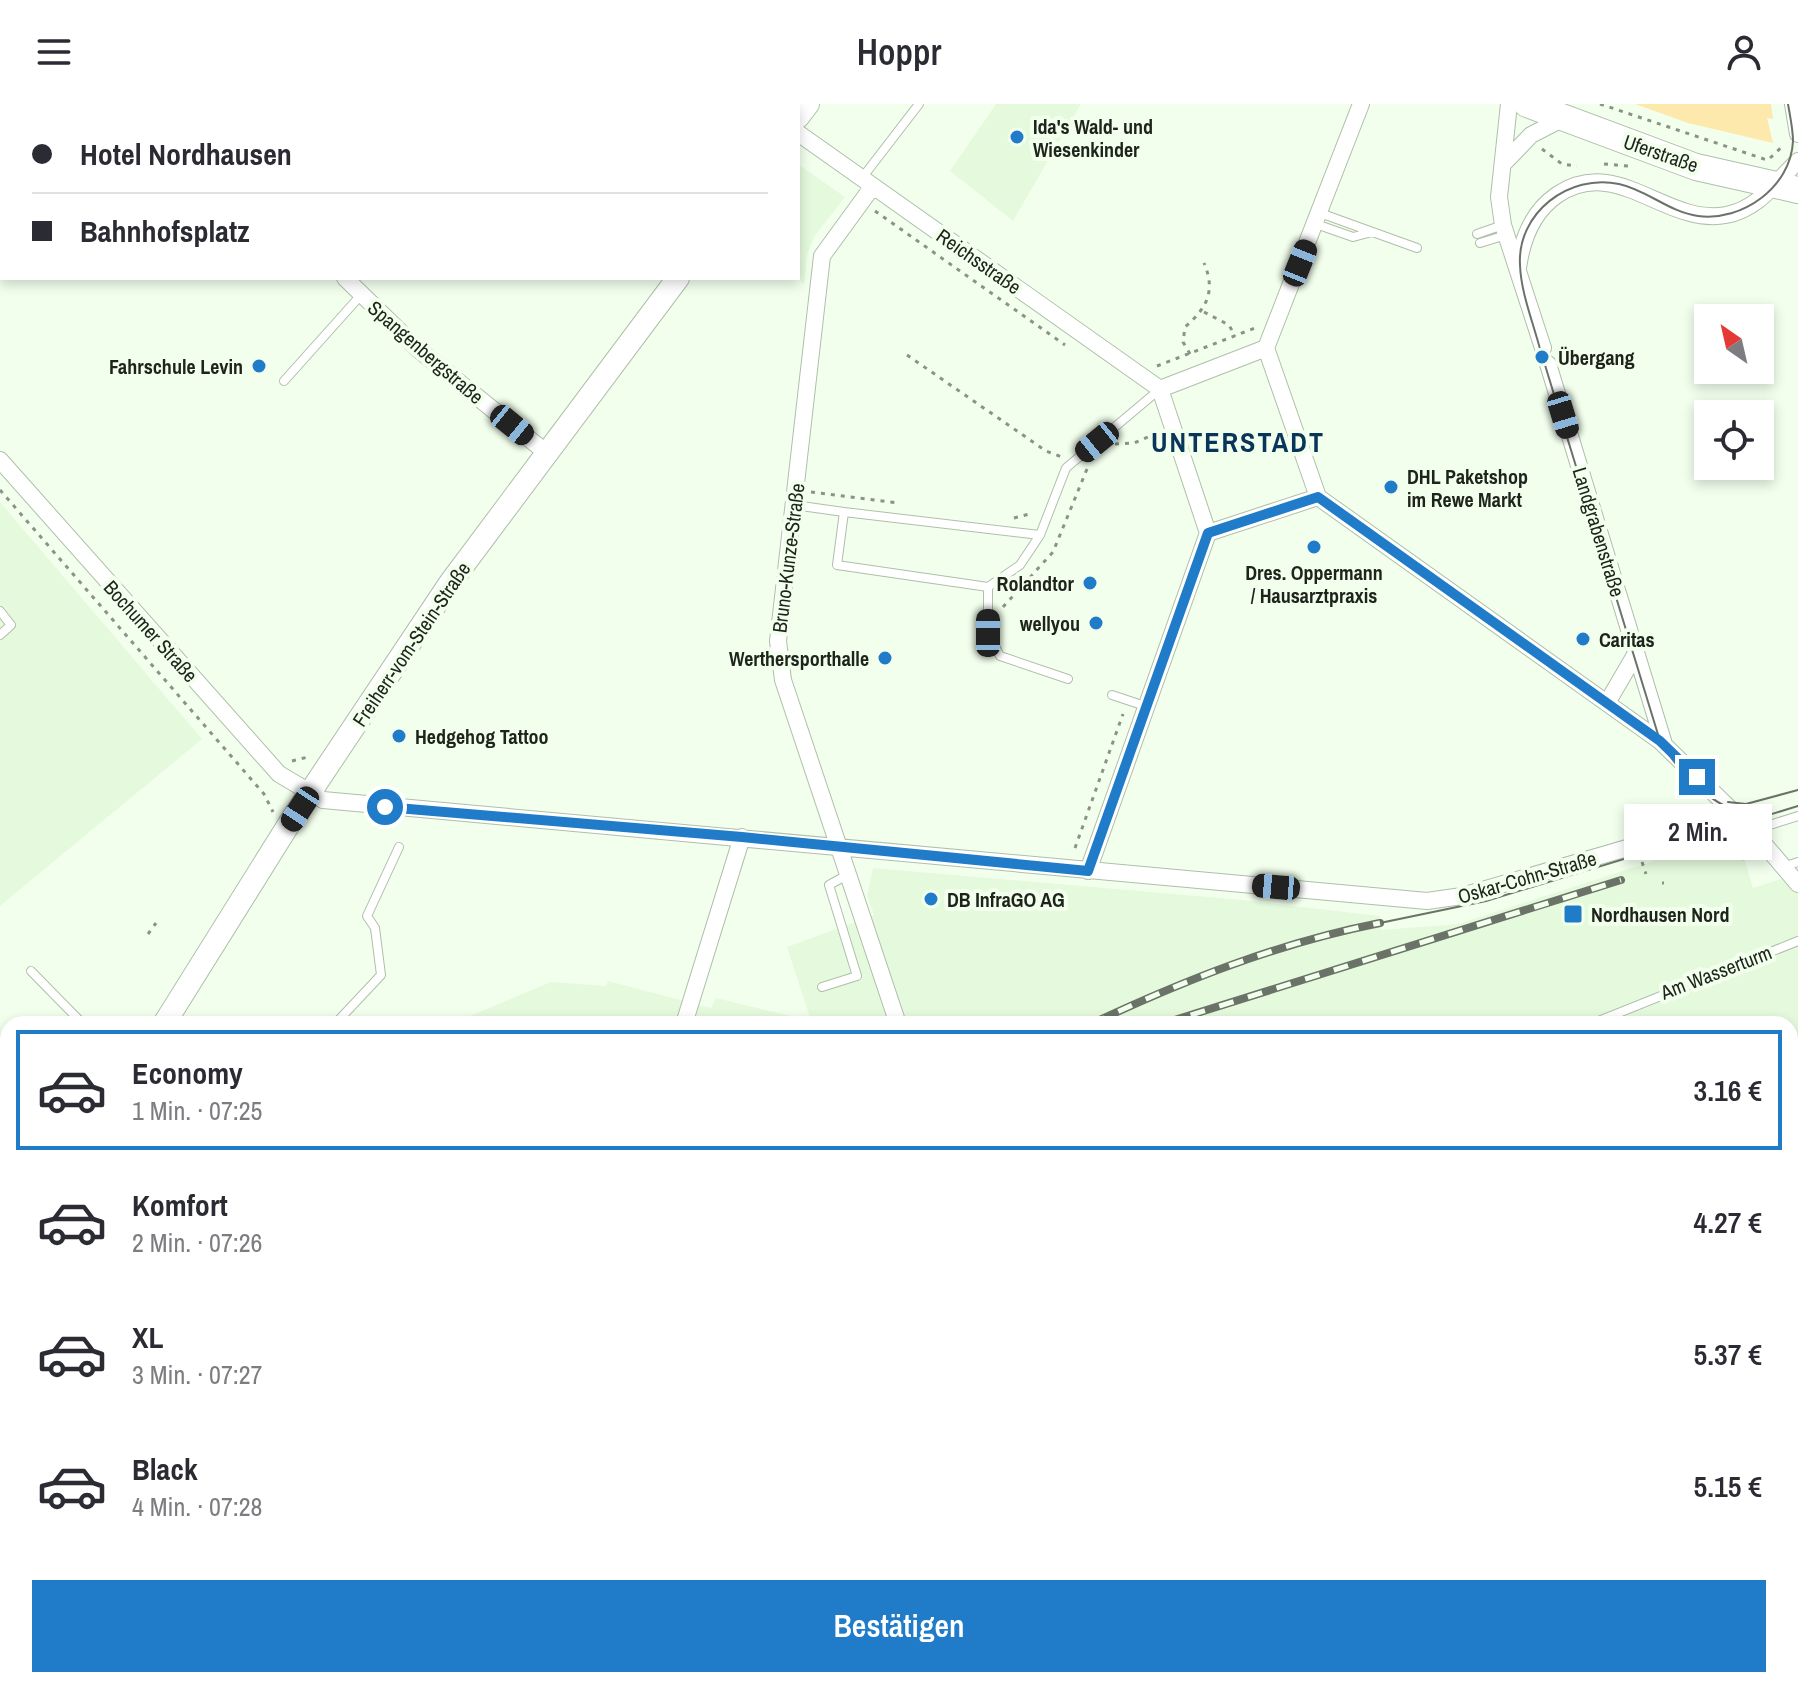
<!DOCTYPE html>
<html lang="de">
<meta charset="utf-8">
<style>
:root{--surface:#fff;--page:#f7f7f7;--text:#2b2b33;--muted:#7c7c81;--line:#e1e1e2;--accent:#207cc9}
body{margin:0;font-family:"Archivo Narrow",sans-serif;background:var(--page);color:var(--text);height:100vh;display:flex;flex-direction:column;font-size:30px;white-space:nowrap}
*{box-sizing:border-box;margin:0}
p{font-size:26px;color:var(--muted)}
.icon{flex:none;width:44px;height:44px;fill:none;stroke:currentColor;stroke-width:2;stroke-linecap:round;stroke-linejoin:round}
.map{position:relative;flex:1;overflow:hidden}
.side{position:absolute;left:0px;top:912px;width:1798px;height:672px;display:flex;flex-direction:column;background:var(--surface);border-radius:24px 24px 0 0;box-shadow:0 4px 12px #0003}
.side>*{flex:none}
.top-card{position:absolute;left:0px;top:0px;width:800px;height:176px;box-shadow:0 4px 12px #0003;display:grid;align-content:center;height:176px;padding:0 32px;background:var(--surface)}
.needle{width:52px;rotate:326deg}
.controls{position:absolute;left:1694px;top:200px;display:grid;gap:16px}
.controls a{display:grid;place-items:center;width:80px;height:80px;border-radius:0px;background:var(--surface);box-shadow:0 4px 12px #0003;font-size:40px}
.end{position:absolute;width:36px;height:36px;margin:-18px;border:10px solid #207cc9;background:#fff;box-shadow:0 0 0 4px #fff}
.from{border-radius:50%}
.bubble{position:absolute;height:56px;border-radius:0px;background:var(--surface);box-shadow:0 4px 12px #0003;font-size:26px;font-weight:600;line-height:56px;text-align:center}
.car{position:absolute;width:24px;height:48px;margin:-24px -12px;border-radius:10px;box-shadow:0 0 6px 2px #0007;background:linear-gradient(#222 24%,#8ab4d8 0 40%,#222 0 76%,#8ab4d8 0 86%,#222 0)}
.top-card b{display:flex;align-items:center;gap:28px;height:76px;font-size:30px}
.top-card b+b{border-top:2px solid var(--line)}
.top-card i{width:20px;height:20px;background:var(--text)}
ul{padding:14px 0 0;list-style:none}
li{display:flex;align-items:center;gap:24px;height:120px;margin:0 16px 12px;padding:0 16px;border:4px solid transparent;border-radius:0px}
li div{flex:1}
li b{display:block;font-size:30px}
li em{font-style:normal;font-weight:600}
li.current{border-color:var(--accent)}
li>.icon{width:72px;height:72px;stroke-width:1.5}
.action{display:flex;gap:16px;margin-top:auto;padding:16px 32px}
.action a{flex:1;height:92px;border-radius:0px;background:var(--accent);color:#fff;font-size:32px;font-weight:600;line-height:92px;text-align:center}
header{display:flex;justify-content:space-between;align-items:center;height:104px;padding:0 32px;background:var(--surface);font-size:36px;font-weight:600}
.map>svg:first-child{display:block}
</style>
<header><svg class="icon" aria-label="menu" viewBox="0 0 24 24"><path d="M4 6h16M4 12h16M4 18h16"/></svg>Hoppr<svg class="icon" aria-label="person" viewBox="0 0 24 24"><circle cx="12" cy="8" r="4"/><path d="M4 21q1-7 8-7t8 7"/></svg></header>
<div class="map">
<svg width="1798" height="1584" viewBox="0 0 1798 1584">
<rect width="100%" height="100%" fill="#f2ffed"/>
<path fill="#e5fadd" d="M 996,0 L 1081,0 L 1013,117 L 950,67 Z
M 798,60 L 845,93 L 814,133 L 807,151 L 804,180 L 796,174 Z
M 0,398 L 202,635 L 0,802 Z
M 1737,730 L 1753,784 L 1787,773 L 1798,790 L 1798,1449 L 1790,1452 L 1790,920 L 451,920 L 551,878 L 606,882 L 608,877 L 711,904 L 716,894 L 811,917 L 787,843 L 874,811 L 867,792 L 873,764 L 1243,796 L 1380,812 L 1381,826 L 1458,820 Z
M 8,1266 L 8,1576 L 1518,1576 L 1501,1584 L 0,1584 L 0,1267 Z"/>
<path fill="#fde9ab" d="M 1635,0 L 1771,0 L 1773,15 L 1767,14 L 1773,39 L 1688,19 Z
M 1798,1449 L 1798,1584 L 1501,1584 L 1518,1576 L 1790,1576 L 1790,1452 Z"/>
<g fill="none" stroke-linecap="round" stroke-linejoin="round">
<defs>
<path id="lane" d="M 862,74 L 919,0
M 1320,109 L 1417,144
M 1316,120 L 1353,133 L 1372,128
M 1477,130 L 1503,121
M 1480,139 L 1506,131
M 284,277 L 361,191
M 794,401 L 844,408 L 837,461 L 988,483 L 1020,461 L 1040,431 L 1066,364 L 1160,285
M 844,408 L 1040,431
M 988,483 L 988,529 L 1000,552 L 1068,575
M 0,507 L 11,521 L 0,531
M 1112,591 L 1145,602
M 1754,726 L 1798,712
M 1786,762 L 1798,758
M 31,867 L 83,920
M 822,883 L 857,872 L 829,781 L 849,770
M 335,920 L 381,871 L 375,824 L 367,812 L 399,743
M 1591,920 L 1798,837
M 0,1239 L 8,1226
M 0,1399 L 8,1400
M 0,1431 L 8,1431
M 0,1466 L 8,1464
M 0,1526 L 8,1522
M 817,1576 L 843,1584
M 630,1584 L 637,1576
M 845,1584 L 872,1576"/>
<path id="street" d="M 186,0 L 188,2
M 1509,0 L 1499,93 L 1503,121 L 1543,244
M 1793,0 L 1798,30
M 20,2 L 22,0
M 165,2 L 167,0
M 0,19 L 2,17
M 798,29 L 1160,285
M 1504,59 L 1531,31 L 1564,14
M 873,82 L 822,152 L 778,537 L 783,576 L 898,920
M 0,140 L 2,139
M 1518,164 C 1522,135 1532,108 1557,91 C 1617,50 1665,122 1726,111 C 1758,105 1776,78 1798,57
M 345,174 L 419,246 L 548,350
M 1266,244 L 1361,0
M 1266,244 L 1318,393
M 1548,260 L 1664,640
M 1160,285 L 1208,429
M 1160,285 L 1266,244
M 0,356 L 279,670 L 323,696 L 1427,797 L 1462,792 L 1737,712
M 1318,393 L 1660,637 L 1753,727 L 1798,780
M 1208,429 L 1318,393
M 1607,599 L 1635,551
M 1088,767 L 1208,429
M 684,920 L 742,733
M 0,1142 L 8,1130
M 1109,1576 L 1112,1584"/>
<path id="secondary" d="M 798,13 L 808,0
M 164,920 L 289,720 L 450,479 L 678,174
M 0,1179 L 8,1166"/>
<path id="primary" d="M 1527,0 L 1696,63 L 1798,86"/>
</defs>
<use href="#lane" stroke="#afbfaa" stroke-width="10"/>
<use href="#street" stroke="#afbfaa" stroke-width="18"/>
<use href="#secondary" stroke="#afbfaa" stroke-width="24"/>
<use href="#primary" stroke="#afbfaa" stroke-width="28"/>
<path stroke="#8a9386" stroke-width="3" stroke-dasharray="4 6" stroke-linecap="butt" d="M 436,0 L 438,2
M 1600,0 L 1770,57
M 469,2 L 471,0
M 542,2 L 545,0
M 1542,45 L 1562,60 L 1577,62
M 1770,54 L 1784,41
M 1604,60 L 1628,62
M 875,107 L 1065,241
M 0,111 L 2,110
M 1204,208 L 1229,221 L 1235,232
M 1190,250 L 1183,238 L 1185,223 C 1207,204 1216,187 1204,159
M 907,251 L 1046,347 L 1062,353
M 1157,262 L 1255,224
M 1115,340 L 1134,339 L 1157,329
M 0,386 L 264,690 L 273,708
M 811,388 L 899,399
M 1014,414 L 1033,409
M 1003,503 L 1053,448 L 1087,365
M 292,657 L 308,653
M 1075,744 L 1123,610
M 1742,755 L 1752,752
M 1642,758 L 1646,770
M 1662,779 L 1664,779
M 148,830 L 156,819
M 1790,984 L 1798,981
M 1790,1462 L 1798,1459
M 161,1576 L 165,1584
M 1563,1584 L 1576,1576"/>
<use href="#lane" stroke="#fff" stroke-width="8"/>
<use href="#street" stroke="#fff" stroke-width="16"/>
<use href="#secondary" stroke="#fff" stroke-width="22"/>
<use href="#primary" stroke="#fff" stroke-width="26"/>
<path stroke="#6b7368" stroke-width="2" d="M 1540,245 C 1533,218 1521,189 1520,161 C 1517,109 1569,69 1619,80 C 1647,86 1669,108 1698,112 C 1742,118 1791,83 1793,37 C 1793,25 1790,12 1788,0
M 1545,261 L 1660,637 C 1683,675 1718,709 1764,714
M 1728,698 L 1746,700 L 1798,686
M 1380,819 L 1486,797 L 1798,702"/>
<defs>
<path id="rail" d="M 1091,920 C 1185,876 1278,839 1380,819
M 1162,920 L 1621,776
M 1790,1005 L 1798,1002
M 1790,1019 L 1798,1016
M 1790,1200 L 1798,1197
M 0,1279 L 8,1278
M 0,1307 L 8,1308
M 0,1342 L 8,1343
M 0,1354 L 8,1356
M 689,1576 L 723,1584
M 749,1576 L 778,1584
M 488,1584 L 497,1576
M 994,1584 L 1016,1576
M 1069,1584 L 1083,1576
M 1131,1584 L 1141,1576"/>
</defs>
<use href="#rail" stroke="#6b7368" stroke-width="8"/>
<use href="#rail" stroke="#f2ffed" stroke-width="5" stroke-dasharray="15" stroke-linecap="butt"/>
</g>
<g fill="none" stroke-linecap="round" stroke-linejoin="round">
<path stroke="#207cc9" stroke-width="10" d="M 385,703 L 742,733 L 1088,767 L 1208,429 L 1318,393 L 1660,637 L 1697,673"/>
</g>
<g fill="#207cc9" stroke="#f2ffed" stroke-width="3">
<circle cx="1017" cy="33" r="8"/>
<circle cx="1542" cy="253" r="8"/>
<circle cx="259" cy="262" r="8"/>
<circle cx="1391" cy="383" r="8"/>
<circle cx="1314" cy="443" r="8"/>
<circle cx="1090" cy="479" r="8"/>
<circle cx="1096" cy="519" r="8"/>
<circle cx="1583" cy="535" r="8"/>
<circle cx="885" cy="554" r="8"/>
<circle cx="399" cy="632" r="8"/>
<circle cx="931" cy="795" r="8"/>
<rect x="1563" y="800" width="20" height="20" rx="4"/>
</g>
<g text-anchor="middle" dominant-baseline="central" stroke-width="8" stroke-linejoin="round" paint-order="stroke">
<g font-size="20" font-weight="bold" fill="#1e241c" stroke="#f2ffed" text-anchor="start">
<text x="1033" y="22">Ida's Wald- und<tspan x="1033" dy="23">Wiesenkinder</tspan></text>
<text x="1558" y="253">Übergang</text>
<text x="243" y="262" text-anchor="end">Fahrschule Levin</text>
<text x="1407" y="372">DHL Paketshop<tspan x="1407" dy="23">im Rewe Markt</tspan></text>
<text x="1314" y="468" text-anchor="middle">Dres. Oppermann<tspan x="1314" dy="23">/ Hausarztpraxis</tspan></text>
<text x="1074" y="479" text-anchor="end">Rolandtor</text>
<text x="1080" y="519" text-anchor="end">wellyou</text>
<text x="1599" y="535">Caritas</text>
<text x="869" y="554" text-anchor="end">Werthersporthalle</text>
<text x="415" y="632">Hedgehog Tattoo</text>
<text x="947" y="795">DB InfraGO AG</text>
<text x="1591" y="810">Nordhausen Nord</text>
</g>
<g font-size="20" fill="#1e241c" stroke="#f2ffed">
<text transform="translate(1661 49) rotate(19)">Uferstraße</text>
<text transform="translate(979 157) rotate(35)">Reichsstraße</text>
<text transform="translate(426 248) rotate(41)">Spangenbergstraße</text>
<text transform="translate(1599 428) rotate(73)">Landgrabenstraße</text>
<text transform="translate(788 454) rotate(-83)">Bruno-Kunze-Straße</text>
<text transform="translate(151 527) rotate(48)">Bochumer Straße</text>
<text transform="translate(411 540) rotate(-56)">Freiherr-vom-Stein-Straße</text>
<text transform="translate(1527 773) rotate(-16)">Oskar-Cohn-Straße</text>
<text transform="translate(1716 868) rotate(-21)">Am Wasserturm</text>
</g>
<g font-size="28" font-weight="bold" letter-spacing="2" fill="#09355a" stroke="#f2ffed">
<text x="1238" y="338">UNTERSTADT</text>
</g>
</g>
</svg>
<div class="controls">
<a><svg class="needle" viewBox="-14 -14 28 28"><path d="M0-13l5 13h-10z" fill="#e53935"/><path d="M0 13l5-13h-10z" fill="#7c7c81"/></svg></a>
<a><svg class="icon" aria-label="locate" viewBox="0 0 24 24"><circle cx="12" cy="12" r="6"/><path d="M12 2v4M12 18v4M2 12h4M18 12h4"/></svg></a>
</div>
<i class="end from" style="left:385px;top:703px"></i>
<i class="end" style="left:1697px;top:673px"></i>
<div class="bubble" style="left:1624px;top:700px;width:148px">2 Min.</div>
<i class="car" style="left:1300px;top:159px;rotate:22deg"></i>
<i class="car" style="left:1563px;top:311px;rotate:163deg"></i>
<i class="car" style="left:512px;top:321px;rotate:129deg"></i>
<i class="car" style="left:1097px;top:338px;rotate:231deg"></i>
<i class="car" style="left:988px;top:529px;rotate:0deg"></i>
<i class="car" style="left:300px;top:705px;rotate:213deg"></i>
<i class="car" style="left:1276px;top:783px;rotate:275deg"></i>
<div class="top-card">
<b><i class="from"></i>Hotel Nordhausen</b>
<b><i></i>Bahnhofsplatz</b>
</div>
<section class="side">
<ul>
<li class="current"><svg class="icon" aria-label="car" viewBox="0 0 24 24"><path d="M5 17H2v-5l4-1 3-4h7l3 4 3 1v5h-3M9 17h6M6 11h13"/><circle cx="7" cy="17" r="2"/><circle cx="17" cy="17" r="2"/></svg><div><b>Economy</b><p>1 Min. · 07:25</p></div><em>3.16 €</em></li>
<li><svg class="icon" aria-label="car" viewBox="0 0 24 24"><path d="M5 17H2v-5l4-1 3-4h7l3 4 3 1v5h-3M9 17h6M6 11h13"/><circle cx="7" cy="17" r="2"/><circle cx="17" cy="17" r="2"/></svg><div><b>Komfort</b><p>2 Min. · 07:26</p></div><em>4.27 €</em></li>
<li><svg class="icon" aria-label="car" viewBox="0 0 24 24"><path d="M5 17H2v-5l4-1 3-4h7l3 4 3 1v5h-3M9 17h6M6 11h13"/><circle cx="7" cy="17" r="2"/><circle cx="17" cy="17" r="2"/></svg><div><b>XL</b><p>3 Min. · 07:27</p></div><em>5.37 €</em></li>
<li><svg class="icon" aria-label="car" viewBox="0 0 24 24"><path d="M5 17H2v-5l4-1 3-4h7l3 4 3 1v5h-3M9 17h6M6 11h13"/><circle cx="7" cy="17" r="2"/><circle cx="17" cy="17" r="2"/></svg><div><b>Black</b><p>4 Min. · 07:28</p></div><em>5.15 €</em></li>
</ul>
<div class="action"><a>Bestätigen</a></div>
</section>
</div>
